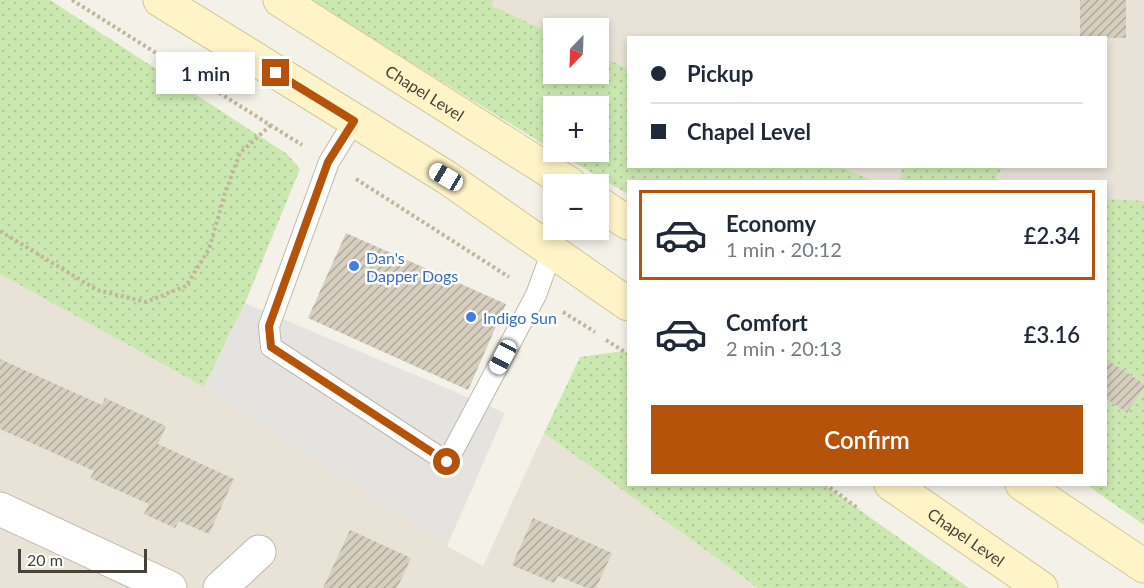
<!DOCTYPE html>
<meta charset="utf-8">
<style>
:root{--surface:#fff;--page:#f6f6f7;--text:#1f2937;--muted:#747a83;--line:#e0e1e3;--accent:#b45309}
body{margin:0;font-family:Lato,sans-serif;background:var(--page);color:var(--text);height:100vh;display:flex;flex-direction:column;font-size:22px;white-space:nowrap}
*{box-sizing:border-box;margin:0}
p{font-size:20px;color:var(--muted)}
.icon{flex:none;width:33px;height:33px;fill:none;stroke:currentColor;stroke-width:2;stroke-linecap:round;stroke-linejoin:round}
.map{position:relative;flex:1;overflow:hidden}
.details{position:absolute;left:627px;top:180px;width:480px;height:306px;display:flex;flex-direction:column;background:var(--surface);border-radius:0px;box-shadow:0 3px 9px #0003}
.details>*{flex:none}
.guide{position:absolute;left:627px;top:36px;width:480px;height:132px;border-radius:0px;box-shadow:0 3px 9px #0003;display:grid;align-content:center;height:132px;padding:0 24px;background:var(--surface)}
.needle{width:39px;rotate:203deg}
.controls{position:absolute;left:543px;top:18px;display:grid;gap:12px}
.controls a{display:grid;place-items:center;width:66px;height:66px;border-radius:0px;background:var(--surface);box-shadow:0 3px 9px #0003;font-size:30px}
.scale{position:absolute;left:18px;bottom:15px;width:129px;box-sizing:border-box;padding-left:6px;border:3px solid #474237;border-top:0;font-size:16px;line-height:21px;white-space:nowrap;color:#474237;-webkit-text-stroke:4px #fff;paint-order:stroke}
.end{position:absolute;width:27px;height:27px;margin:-14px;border:8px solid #b45309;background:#fff;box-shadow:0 0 0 3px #fff}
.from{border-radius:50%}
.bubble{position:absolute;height:42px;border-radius:0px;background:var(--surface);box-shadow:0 3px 9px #0003;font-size:20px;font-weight:600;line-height:42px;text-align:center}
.car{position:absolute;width:18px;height:36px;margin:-18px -9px;border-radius:8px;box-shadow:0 0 4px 2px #0007;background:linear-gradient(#fff 24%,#345 0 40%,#fff 0 76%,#345 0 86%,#fff 0)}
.guide b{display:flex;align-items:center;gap:21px;height:57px;font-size:22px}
.guide b+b{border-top:2px solid var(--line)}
.guide i{width:15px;height:15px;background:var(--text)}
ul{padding:10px 0 0;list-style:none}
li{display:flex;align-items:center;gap:18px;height:90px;margin:0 12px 9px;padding:0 12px;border:3px solid transparent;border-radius:0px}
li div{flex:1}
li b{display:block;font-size:22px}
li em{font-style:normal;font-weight:600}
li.selected{border-color:var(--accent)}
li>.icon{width:54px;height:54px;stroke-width:1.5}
.primary-button{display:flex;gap:12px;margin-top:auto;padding:12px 24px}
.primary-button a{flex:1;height:69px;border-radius:0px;background:var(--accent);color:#fff;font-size:24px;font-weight:600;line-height:69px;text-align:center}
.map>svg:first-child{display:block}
</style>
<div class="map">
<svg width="1144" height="588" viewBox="0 0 1144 588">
<defs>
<pattern id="grass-dots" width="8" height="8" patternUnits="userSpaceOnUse" patternTransform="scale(1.5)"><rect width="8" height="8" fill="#cce8b1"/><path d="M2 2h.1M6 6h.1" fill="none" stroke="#b1c899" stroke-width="1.8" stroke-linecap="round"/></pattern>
<pattern id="building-hatch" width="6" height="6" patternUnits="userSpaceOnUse" patternTransform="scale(1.5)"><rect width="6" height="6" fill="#d6cebe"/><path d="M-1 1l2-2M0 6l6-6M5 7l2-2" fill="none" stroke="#afa99b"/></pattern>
</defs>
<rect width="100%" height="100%" fill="#f4f1e8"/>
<path fill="#e8e3d6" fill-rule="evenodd" d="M 431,0 L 1144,0 L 1144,482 L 1106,458 L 1106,182 L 698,182 L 676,167 L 1106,166 L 1106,38 L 628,38 L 628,134 L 598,106 ZM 554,28 L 598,28 L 598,74 L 554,74 Z
M 0,274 L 204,387 L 447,546 L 483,566 L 544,433 L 758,588 L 0,588 Z"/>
<path fill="url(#grass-dots)" d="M 0,0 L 50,0 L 287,154 L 300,169 L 245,303 L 204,387 L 0,274 Z
M 310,0 L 493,0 L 492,6 L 553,34 L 554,74 L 598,74 L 599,55 L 628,69 L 628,166 L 840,167 L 873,181 L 628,182 L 628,194 L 556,152 L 598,152 L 598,106 L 554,106 L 553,150 Z
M 902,167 L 902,166 L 1002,167 L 995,181 L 900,181 Z
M 1106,199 L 1144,201 L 1144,525 L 1087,485 L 1106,484 Z
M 624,351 L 628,354 L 628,484 L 825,485 L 969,588 L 758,588 L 544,433 L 580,357 Z"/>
<path fill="#e5e3e0" d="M 245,303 L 505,413 L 447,546 L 204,387 Z"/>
<path fill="url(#building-hatch)" d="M 1080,0 L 1126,0 L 1126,38 L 1080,38 Z
M 346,233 L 506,304 L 468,390 L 308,318 Z
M 0,359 L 102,405 L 105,398 L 166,426 L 158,444 L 234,479 L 209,534 L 179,521 L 175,528 L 144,514 L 149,504 L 90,478 L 94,471 L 0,429 Z
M 1106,359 L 1144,384 L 1144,387 L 1127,413 L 1106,398 Z
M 533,518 L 612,553 L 596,588 L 587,588 L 558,576 L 554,583 L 512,565 Z
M 350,530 L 411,558 L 397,588 L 323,588 Z"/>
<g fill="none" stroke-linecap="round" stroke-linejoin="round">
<defs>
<path id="service" d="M 354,121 L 329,162 L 269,326 L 271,347 L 447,462 L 536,295 L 552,251"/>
<path id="minor" d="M 0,509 L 170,588
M 220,588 L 259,552"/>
<g id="secondary">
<path d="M 160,0 L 446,177 L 628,304"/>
<path id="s1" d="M 280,0 L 570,184"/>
<path d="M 598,203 L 628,223"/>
<path id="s2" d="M 891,484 L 1041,588"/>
<path d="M 1022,484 L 1144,566"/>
</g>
</defs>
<use href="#service" stroke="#bfb9ab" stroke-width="22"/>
<use href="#minor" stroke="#bfb9ab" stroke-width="35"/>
<use href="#secondary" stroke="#d3c799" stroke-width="35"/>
<path stroke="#c1b69c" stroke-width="4" stroke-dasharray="3 3" stroke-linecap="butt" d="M 72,0 L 302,145
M 356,179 L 509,277
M 0,231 L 97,290 L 146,302 L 186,286 L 209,249 L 225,193 L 240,153 L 271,125
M 563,312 L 595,332
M 606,340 L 628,354
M 825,484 L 859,509"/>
<use href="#service" stroke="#fff" stroke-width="20"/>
<use href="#minor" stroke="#fff" stroke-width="33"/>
<use href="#secondary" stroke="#fef4c8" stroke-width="33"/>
</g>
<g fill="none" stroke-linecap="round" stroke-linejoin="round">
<path stroke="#b45309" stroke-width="8" d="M 276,73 L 354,121 L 328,162 L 269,326 L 271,347 L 447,462"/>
</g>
<g fill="#3f7fe0" stroke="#fff" stroke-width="2">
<circle cx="354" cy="266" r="6"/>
<circle cx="471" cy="317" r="6"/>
</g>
<g text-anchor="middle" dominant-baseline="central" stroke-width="5" stroke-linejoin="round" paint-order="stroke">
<g font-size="16" fill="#474237" stroke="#fff">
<text stroke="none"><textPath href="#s1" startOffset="172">Chapel Level</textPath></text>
<text stroke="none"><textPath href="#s2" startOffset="92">Chapel Level</textPath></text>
</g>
<g font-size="16" fill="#366cbe" stroke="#fff" text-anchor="start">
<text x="366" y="257">Dan's<tspan x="366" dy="18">Dapper Dogs</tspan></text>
<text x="483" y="317">Indigo Sun</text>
</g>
</g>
</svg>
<div class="controls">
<a><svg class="needle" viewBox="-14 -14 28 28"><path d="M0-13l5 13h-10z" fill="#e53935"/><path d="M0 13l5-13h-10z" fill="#747a83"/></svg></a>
<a>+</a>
<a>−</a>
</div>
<div class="scale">20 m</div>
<i class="end from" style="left:447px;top:462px"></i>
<i class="end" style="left:276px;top:73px"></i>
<div class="bubble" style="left:156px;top:52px;width:99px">1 min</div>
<i class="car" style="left:446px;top:177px;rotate:301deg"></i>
<i class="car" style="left:503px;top:357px;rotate:208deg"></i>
<div class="guide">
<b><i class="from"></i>Pickup</b>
<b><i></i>Chapel Level</b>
</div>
<section class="details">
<ul>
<li class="selected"><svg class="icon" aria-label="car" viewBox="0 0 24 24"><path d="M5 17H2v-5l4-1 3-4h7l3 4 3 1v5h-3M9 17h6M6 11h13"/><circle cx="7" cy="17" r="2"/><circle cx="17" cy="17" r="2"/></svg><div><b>Economy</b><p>1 min · 20:12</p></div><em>£2.34</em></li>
<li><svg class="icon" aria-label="car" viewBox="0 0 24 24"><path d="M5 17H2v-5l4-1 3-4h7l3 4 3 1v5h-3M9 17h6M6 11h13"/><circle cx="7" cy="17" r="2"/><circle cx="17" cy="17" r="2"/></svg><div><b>Comfort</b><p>2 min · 20:13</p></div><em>£3.16</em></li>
</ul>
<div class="primary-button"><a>Confirm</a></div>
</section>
</div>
